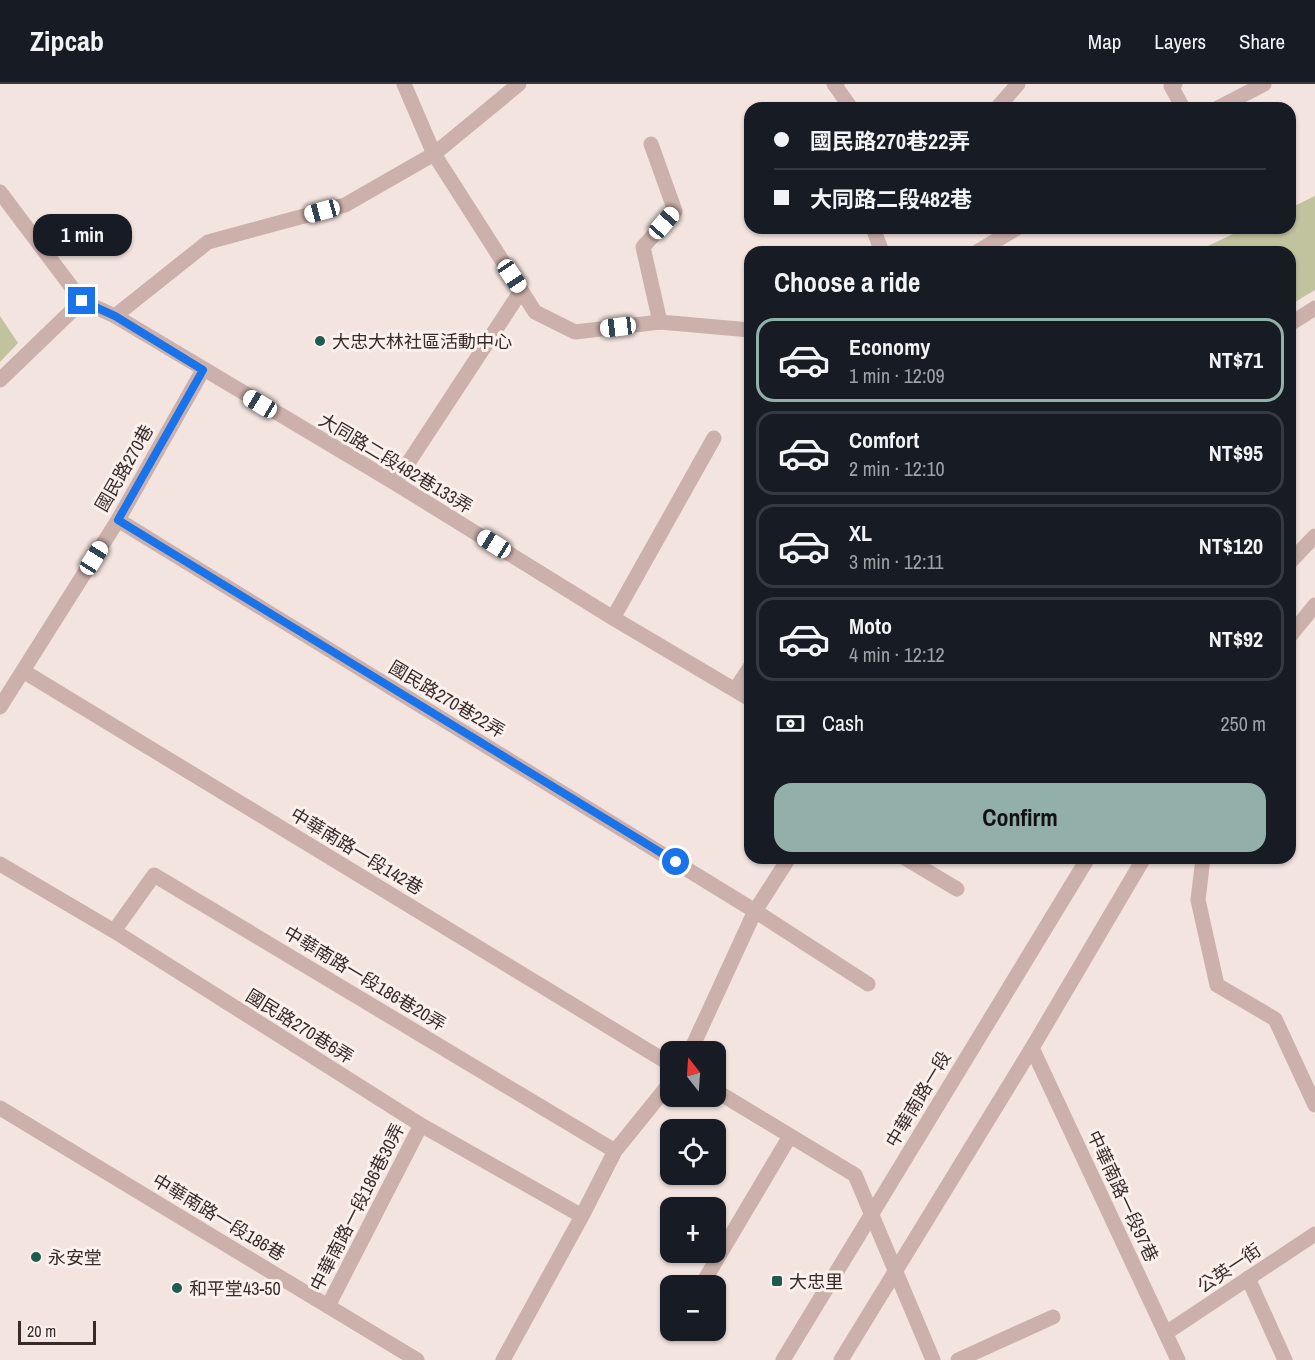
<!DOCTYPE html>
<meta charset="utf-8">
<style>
:root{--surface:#171b24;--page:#242831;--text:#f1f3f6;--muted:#9ea1a6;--line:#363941;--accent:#92afaa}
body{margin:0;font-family:"Archivo Narrow","Noto Sans TC",sans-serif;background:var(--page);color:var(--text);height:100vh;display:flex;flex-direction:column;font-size:22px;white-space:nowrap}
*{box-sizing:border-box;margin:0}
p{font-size:20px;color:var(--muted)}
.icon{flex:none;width:33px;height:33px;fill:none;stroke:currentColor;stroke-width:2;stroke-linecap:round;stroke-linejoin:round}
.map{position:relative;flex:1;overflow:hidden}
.side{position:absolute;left:744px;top:162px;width:552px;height:618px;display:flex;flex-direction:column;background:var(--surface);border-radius:18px;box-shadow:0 2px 4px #0004}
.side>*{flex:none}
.top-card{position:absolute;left:744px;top:18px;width:552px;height:132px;border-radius:18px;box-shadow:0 2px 4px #0004;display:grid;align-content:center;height:132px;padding:0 30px;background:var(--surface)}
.needle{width:39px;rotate:343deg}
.controls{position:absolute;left:660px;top:957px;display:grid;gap:12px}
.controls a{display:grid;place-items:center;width:66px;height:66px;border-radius:12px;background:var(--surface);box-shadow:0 2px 4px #0004;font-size:30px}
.scale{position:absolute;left:18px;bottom:15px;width:78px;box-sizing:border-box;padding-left:6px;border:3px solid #392a2a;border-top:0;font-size:16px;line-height:21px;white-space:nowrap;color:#392a2a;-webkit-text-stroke:4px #faf0ec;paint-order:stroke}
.end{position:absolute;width:27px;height:27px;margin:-14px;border:8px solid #1a73e8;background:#fff;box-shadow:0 0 0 3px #fff}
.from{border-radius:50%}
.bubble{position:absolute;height:42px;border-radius:18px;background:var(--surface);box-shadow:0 2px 4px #0004;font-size:20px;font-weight:800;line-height:42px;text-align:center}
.car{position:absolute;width:18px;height:36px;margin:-18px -9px;border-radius:8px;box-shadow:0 0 4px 2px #0007;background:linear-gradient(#fff 24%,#345 0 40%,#fff 0 76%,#345 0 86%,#fff 0)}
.top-card b{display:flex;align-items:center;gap:21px;height:57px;font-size:22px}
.top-card b+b{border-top:2px solid var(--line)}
.top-card i{width:15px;height:15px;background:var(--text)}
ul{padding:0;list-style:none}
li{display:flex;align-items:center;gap:18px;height:84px;margin:0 12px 9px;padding:0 18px;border:3px solid var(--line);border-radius:18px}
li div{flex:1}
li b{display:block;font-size:22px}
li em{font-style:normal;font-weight:800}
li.active{border-color:var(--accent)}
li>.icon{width:54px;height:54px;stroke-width:1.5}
h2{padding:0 30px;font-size:27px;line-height:72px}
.pay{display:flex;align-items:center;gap:15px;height:66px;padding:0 30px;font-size:22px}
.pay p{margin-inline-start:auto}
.cta{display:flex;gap:12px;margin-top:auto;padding:12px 30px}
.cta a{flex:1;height:69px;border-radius:18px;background:var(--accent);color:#111;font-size:24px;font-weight:800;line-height:69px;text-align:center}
header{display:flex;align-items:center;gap:36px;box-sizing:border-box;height:84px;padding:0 30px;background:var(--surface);border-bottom:2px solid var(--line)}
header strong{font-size:28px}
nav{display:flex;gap:33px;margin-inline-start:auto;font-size:21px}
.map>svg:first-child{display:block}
</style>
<header>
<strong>Zipcab</strong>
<nav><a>Map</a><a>Layers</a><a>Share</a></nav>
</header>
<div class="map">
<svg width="1315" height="1276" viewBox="0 0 1315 1276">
<rect width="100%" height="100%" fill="#f3e4df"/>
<path fill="#c1c39f" d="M 1315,112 L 1315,206 L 1290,221 L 1290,168 L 1195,168 L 1246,144 L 1290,144 L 1290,124 Z
M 0,232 L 18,259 L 0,278 Z"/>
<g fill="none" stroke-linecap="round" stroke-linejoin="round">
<path stroke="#ccb0ab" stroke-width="15" d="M 404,0 L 434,70 L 519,0
M 834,0 L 851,24
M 997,24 L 1018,0
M 651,60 L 675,127 L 643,163 L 660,238
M 0,108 L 82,217
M 873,144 L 882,168
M 115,232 L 395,399 L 613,534 L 750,615
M 395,399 L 521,207
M 118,436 L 755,827 L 868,900
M 613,534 L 714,354
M 23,587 L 670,980
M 735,606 L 750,583
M 0,623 L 118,436 L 203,286
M 905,774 L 957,805
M 1203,774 L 1198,816 L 1217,901 L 1275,935 L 1315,1021
M 0,780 L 114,847 L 421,1041 L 582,1132
M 114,847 L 154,791 L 615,1067
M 1032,964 L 1178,1276
M 690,968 L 755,827 L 789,774
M 716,1007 L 855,1091 L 933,1276
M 1248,1194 L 1285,1276
M 701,1202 L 790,1052
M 328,1222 L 421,1041
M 672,1250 L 674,1246
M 503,1276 L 582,1132 L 615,1067 L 670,999
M 958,1276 L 1053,1233"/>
<path stroke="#ccb0ab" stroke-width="15" d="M 1175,0 L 1171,2 L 1183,24
M 835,1 L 837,0
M 1218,24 L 1264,0
M 977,168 L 1017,144
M 1290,240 L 1315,224
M 0,296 L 82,217 L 115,232 L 208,158 L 345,121 L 434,70 L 535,228 L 575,248 L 660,238 L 750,246
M 0,1024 L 417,1276
M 1166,1249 L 1315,1150"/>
<path stroke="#ccb0ab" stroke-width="15" d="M 1290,478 L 1315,452
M 1290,552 L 1315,521
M 783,1276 L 1088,774
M 841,1276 L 1032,964 L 1144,774"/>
</g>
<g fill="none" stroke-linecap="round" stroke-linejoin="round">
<path stroke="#1a73e8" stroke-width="8" d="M 82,217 L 115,232 L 203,286 L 118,436 L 676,778"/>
</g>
<g fill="#1f5c4e" stroke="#faf0ec" stroke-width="2">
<circle cx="320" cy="257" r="6"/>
<circle cx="36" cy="1173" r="6"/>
<rect x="771" y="1191" width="12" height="12" rx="3"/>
<circle cx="177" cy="1204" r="6"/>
</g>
<g text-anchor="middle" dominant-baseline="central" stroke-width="6" stroke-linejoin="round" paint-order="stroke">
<g font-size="18" fill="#392a2a" stroke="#faf0ec" text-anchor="start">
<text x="332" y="257">大忠大林社區活動中心</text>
<text x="48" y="1173">永安堂</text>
<text x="789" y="1197">大忠里</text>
<text x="189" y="1204">和平堂43-50</text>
</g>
<g font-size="18" fill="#392a2a" stroke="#faf0ec">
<text transform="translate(396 379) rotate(31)">大同路二段482巷133弄</text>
<text transform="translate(124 384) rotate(-60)">國民路270巷</text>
<text transform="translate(447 615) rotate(31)">國民路270巷22弄</text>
<text transform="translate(357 767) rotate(31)">中華南路一段142巷</text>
<text transform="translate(365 894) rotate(31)">中華南路一段186巷20弄</text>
<text transform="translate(300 942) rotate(32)">國民路270巷6弄</text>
<text transform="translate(918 1015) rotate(-59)">中華南路一段</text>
<text transform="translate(1123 1112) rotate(65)">中華南路一段97巷</text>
<text transform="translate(357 1123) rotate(-63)">中華南路一段186巷30弄</text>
<text transform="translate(219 1133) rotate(31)">中華南路一段186巷</text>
<text transform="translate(1229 1184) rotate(-34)">公英一街</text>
</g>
</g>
</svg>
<div class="controls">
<a><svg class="needle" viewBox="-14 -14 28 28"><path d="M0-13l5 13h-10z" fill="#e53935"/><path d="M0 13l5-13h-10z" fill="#9ea1a6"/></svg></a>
<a><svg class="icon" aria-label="locate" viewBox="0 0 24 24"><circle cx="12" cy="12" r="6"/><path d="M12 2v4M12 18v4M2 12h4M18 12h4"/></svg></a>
<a>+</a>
<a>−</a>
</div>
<div class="scale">20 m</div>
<i class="end from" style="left:676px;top:778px"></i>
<i class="end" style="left:82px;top:217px"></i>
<div class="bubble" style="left:33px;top:130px;width:99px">1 min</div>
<i class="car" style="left:322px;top:127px;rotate:255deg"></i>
<i class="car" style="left:664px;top:139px;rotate:41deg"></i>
<i class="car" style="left:512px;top:192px;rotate:146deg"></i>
<i class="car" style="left:618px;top:243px;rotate:263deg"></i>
<i class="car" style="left:260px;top:320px;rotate:301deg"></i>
<i class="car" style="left:494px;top:460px;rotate:302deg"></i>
<i class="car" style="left:94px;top:474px;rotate:32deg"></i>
<div class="top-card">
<b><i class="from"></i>國民路270巷22弄</b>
<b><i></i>大同路二段482巷</b>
</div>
<section class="side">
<h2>Choose a ride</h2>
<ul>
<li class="active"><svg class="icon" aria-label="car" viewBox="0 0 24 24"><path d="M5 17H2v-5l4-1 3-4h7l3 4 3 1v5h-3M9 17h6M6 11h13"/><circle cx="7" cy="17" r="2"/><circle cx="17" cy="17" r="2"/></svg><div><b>Economy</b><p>1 min · 12:09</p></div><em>NT$71</em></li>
<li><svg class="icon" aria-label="car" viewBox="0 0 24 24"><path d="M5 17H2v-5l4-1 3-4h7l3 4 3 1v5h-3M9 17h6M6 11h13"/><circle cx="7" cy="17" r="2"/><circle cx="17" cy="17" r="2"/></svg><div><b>Comfort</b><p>2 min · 12:10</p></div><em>NT$95</em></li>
<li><svg class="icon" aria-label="car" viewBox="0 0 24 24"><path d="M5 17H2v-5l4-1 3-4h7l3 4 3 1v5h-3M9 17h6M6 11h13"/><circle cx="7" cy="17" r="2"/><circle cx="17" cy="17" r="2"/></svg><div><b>XL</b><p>3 min · 12:11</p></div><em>NT$120</em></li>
<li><svg class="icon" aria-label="car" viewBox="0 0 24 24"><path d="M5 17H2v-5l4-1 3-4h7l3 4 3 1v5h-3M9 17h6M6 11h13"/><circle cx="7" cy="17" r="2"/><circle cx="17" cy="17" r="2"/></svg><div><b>Moto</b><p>4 min · 12:12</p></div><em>NT$92</em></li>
</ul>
<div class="pay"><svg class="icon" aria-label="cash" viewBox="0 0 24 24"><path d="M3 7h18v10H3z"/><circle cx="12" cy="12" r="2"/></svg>Cash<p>250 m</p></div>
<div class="cta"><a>Confirm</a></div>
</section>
</div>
